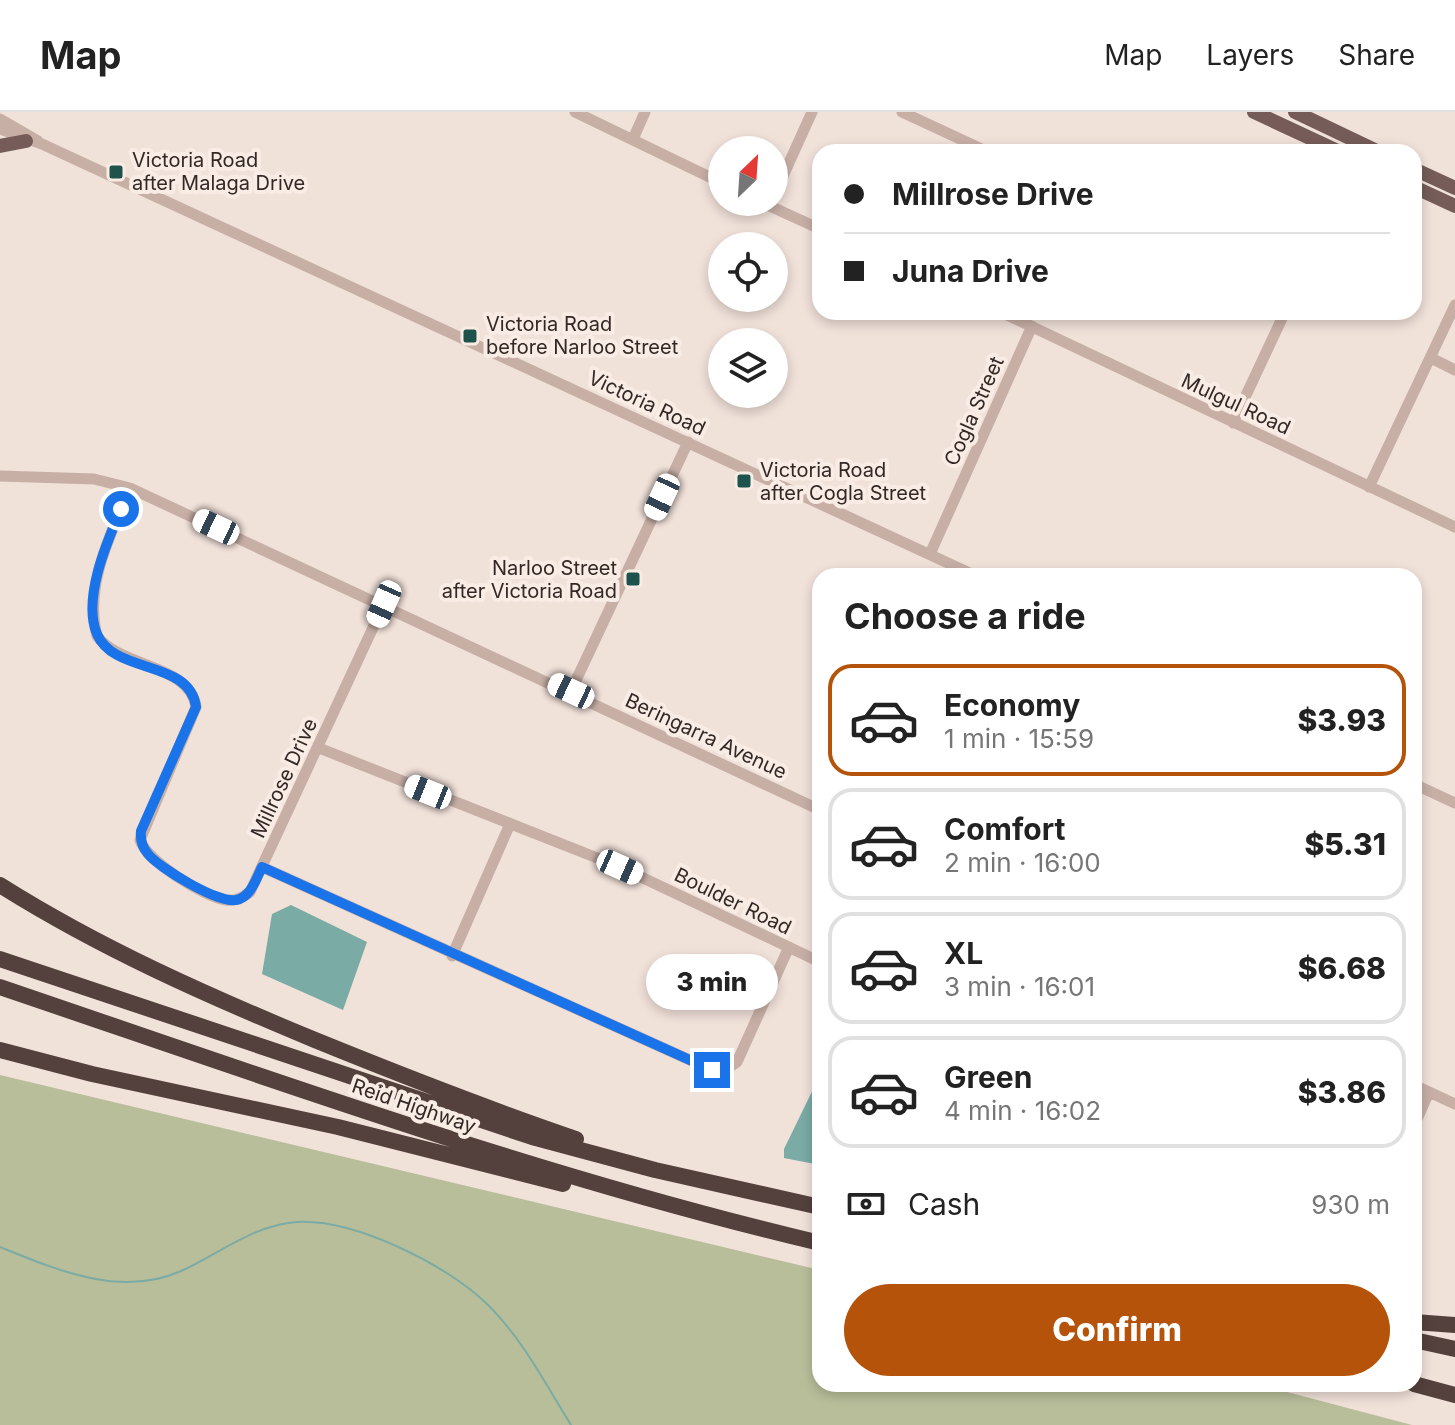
<!DOCTYPE html>
<meta charset="utf-8">
<style>
:root{--surface:#fff;--page:#f2f2f2;--text:#222;--muted:#767676;--line:#e0e0e0;--accent:#b45309}
body{margin:0;font-family:Inter,sans-serif;background:var(--page);color:var(--text);height:100vh;display:flex;flex-direction:column;font-size:30px;white-space:nowrap}
*{box-sizing:border-box;margin:0}
p{font-size:26px;color:var(--muted)}
.icon{flex:none;width:44px;height:44px;fill:none;stroke:currentColor;stroke-width:2;stroke-linecap:round;stroke-linejoin:round}
.map{position:relative;flex:1;overflow:hidden}
.drawer{position:absolute;left:812px;top:456px;width:610px;height:824px;display:flex;flex-direction:column;background:var(--surface);border-radius:24px;box-shadow:0 4px 12px #0003}
.drawer>*{flex:none}
.guide{position:absolute;left:812px;top:32px;width:610px;height:176px;border-radius:24px;box-shadow:0 4px 12px #0003;display:grid;align-content:center;height:176px;padding:0 32px;background:var(--surface)}
.needle{width:52px;rotate:25deg}
.controls{position:absolute;left:708px;top:24px;display:grid;gap:16px}
.controls a{display:grid;place-items:center;width:80px;height:80px;border-radius:50%;background:var(--surface);box-shadow:0 4px 12px #0003;font-size:40px}
.end{position:absolute;width:36px;height:36px;margin:-18px;border:10px solid #1a73e8;background:#fff;box-shadow:0 0 0 4px #fff}
.from{border-radius:50%}
.bubble{position:absolute;height:56px;border-radius:28px;background:var(--surface);box-shadow:0 4px 12px #0003;font-size:26px;font-weight:800;line-height:56px;text-align:center}
.car{position:absolute;width:24px;height:48px;margin:-24px -12px;border-radius:10px;box-shadow:0 0 6px 2px #0007;background:linear-gradient(#fff 24%,#345 0 40%,#fff 0 76%,#345 0 86%,#fff 0)}
.guide b{display:flex;align-items:center;gap:28px;height:76px;font-size:30px}
.guide b+b{border-top:2px solid var(--line)}
.guide i{width:20px;height:20px;background:var(--text)}
ul{padding:0;list-style:none}
li{display:flex;align-items:center;gap:24px;height:112px;margin:0 16px 12px;padding:0 16px;border:4px solid var(--line);border-radius:24px}
li div{flex:1}
li b{display:block;font-size:30px}
li em{font-style:normal;font-weight:800}
li.current{border-color:var(--accent)}
li>.icon{width:72px;height:72px;stroke-width:1.5}
h2{padding:0 32px;font-size:36px;line-height:96px}
.pay{display:flex;align-items:center;gap:20px;height:88px;padding:0 32px;font-size:30px}
.pay p{margin-inline-start:auto}
.button{display:flex;gap:16px;margin-top:auto;padding:16px 32px}
.button a{flex:1;height:92px;border-radius:48px;background:var(--accent);color:#fff;font-size:32px;font-weight:800;line-height:92px;text-align:center}
header{display:flex;align-items:center;gap:48px;box-sizing:border-box;height:112px;padding:0 40px;background:var(--surface);border-bottom:2px solid var(--line)}
header strong{font-size:38px}
nav{display:flex;gap:44px;margin-inline-start:auto;font-size:28px}
.map>svg:first-child{display:block}
</style>
<header>
<strong>Map</strong>
<nav><a>Map</a><a>Layers</a><a>Share</a></nav>
</header>
<div class="map">
<svg width="1455" height="1313" viewBox="0 0 1455 1313">
<rect width="100%" height="100%" fill="#f0e1d9"/>
<path fill="#b8be9a" d="M 0,963 L 820,1158 L 820,1272 L 1257,1272 L 1412,1313 L 0,1313 Z"/>
<path fill="#7aaba4" d="M 291,793 L 367,830 L 343,898 L 262,862 L 272,802 Z
M 820,963 L 820,1053 L 784,1046 L 784,1037 Z"/>
<g fill="none" stroke-linecap="round" stroke-linejoin="round">
<path stroke="#7aaba4" stroke-width="2" d="M 0,1135 C 57,1158 121,1186 181,1159 C 219,1142 253,1113 297,1110 C 355,1107 448,1153 488,1193 C 522,1226 546,1273 571,1313"/>
<path stroke="#c7afa6" stroke-width="11" d="M 575,0 L 722,71
M 902,0 L 988,40
M 0,7 L 38,29
M 0,17 L 42,32 L 976,464
M 633,27 L 645,0
M 774,84 L 812,0
M 761,90 L 820,117
M 1001,200 L 1455,415
M 1431,246 L 1455,258
M 1233,311 L 1285,200
M 0,364 L 94,367 L 130,376 L 820,698
M 1369,375 L 1455,193
M 130,376 C 111,422 84,473 97,524 C 121,556 190,552 196,595 L 140,728 C 147,749 204,785 226,788 C 236,789 242,786 250,780 L 384,492
M 930,442 L 1032,214
M 571,579 L 688,330
M 319,636 L 620,755 L 820,850
M 1414,672 L 1455,691
M 262,755 L 712,958 L 726,957 L 737,950 L 789,835
M 452,844 L 510,712
M 1414,973 L 1455,992
M 1414,1014 L 1429,980"/>
<path stroke="#755c58" stroke-width="14" d="M 1254,0 L 1340,40
M 1295,0 L 1379,40
M 0,34 L 26,29
M 1414,57 L 1455,76
M 1414,75 L 1455,94"/>
<path stroke="#54413e" stroke-width="16" d="M 0,773 C 100,836 206,883 315,928 C 401,963 488,997 576,1027
M 0,847 L 532,1025 L 655,1058 L 820,1095
M 0,875 C 271,967 541,1065 820,1131
M 0,938 L 92,962 L 338,1015 L 563,1072
M 1414,1210 L 1455,1213
M 1414,1228 L 1455,1237
M 1414,1272 L 1455,1283"/>
</g>
<g fill="none" stroke-linecap="round" stroke-linejoin="round">
<path stroke="#1a73e8" stroke-width="10" d="M 121,397 C 107,430 82,487 97,522 C 114,563 190,547 196,595 L 141,719 C 140,728 142,735 148,742 C 159,756 219,792 236,788 C 251,785 256,767 262,755 L 712,958"/>
</g>
<g fill="#1e524c" stroke="#f8ece5" stroke-width="3">
<rect x="108" y="52" width="16" height="16" rx="4"/>
<rect x="462" y="216" width="16" height="16" rx="4"/>
<rect x="736" y="361" width="16" height="16" rx="4"/>
<rect x="625" y="459" width="16" height="16" rx="4"/>
</g>
<g text-anchor="middle" dominant-baseline="central" stroke-width="8" stroke-linejoin="round" paint-order="stroke">
<g font-size="20" fill="#332826" stroke="#f8ece5" text-anchor="start">
<text x="132" y="48">Victoria Road<tspan x="132" dy="23">after Malaga Drive</tspan></text>
<text x="486" y="212">Victoria Road<tspan x="486" dy="23">before Narloo Street</tspan></text>
<text x="760" y="358">Victoria Road<tspan x="760" dy="23">after Cogla Street</tspan></text>
<text x="617" y="456" text-anchor="end">Narloo Street<tspan x="617" dy="23">after Victoria Road</tspan></text>
</g>
<g font-size="20" fill="#332826" stroke="#f8ece5">
<text transform="translate(647 291) rotate(25)">Victoria Road</text>
<text transform="translate(1236 292) rotate(25)">Mulgul Road</text>
<text transform="translate(974 299) rotate(-66)">Cogla Street</text>
<text transform="translate(706 624) rotate(25)">Beringarra Avenue</text>
<text transform="translate(284 666) rotate(-65)">Millrose Drive</text>
<text transform="translate(733 789) rotate(26)">Boulder Road</text>
<text transform="translate(414 994) rotate(19)">Reid Highway</text>
</g>
</g>
</svg>
<div class="controls">
<a><svg class="needle" viewBox="-14 -14 28 28"><path d="M0-13l5 13h-10z" fill="#e53935"/><path d="M0 13l5-13h-10z" fill="#767676"/></svg></a>
<a><svg class="icon" aria-label="locate" viewBox="0 0 24 24"><circle cx="12" cy="12" r="6"/><path d="M12 2v4M12 18v4M2 12h4M18 12h4"/></svg></a>
<a><svg class="icon" aria-label="layers" viewBox="0 0 24 24"><path d="M12 4l9 5-9 5-9-5zM3 14l9 5 9-5"/></svg></a>
</div>
<i class="end from" style="left:121px;top:397px"></i>
<i class="end" style="left:712px;top:958px"></i>
<div class="bubble" style="left:646px;top:842px;width:132px">3 min</div>
<i class="car" style="left:662px;top:385px;rotate:205deg"></i>
<i class="car" style="left:216px;top:415px;rotate:295deg"></i>
<i class="car" style="left:384px;top:492px;rotate:204deg"></i>
<i class="car" style="left:571px;top:579px;rotate:295deg"></i>
<i class="car" style="left:428px;top:680px;rotate:292deg"></i>
<i class="car" style="left:620px;top:755px;rotate:114deg"></i>
<div class="guide">
<b><i class="from"></i>Millrose Drive</b>
<b><i></i>Juna Drive</b>
</div>
<section class="drawer">
<h2>Choose a ride</h2>
<ul>
<li class="current"><svg class="icon" aria-label="car" viewBox="0 0 24 24"><path d="M5 17H2v-5l4-1 3-4h7l3 4 3 1v5h-3M9 17h6M6 11h13"/><circle cx="7" cy="17" r="2"/><circle cx="17" cy="17" r="2"/></svg><div><b>Economy</b><p>1 min · 15:59</p></div><em>$3.93</em></li>
<li><svg class="icon" aria-label="car" viewBox="0 0 24 24"><path d="M5 17H2v-5l4-1 3-4h7l3 4 3 1v5h-3M9 17h6M6 11h13"/><circle cx="7" cy="17" r="2"/><circle cx="17" cy="17" r="2"/></svg><div><b>Comfort</b><p>2 min · 16:00</p></div><em>$5.31</em></li>
<li><svg class="icon" aria-label="car" viewBox="0 0 24 24"><path d="M5 17H2v-5l4-1 3-4h7l3 4 3 1v5h-3M9 17h6M6 11h13"/><circle cx="7" cy="17" r="2"/><circle cx="17" cy="17" r="2"/></svg><div><b>XL</b><p>3 min · 16:01</p></div><em>$6.68</em></li>
<li><svg class="icon" aria-label="car" viewBox="0 0 24 24"><path d="M5 17H2v-5l4-1 3-4h7l3 4 3 1v5h-3M9 17h6M6 11h13"/><circle cx="7" cy="17" r="2"/><circle cx="17" cy="17" r="2"/></svg><div><b>Green</b><p>4 min · 16:02</p></div><em>$3.86</em></li>
</ul>
<div class="pay"><svg class="icon" aria-label="cash" viewBox="0 0 24 24"><path d="M3 7h18v10H3z"/><circle cx="12" cy="12" r="2"/></svg>Cash<p>930 m</p></div>
<div class="button"><a>Confirm</a></div>
</section>
</div>
